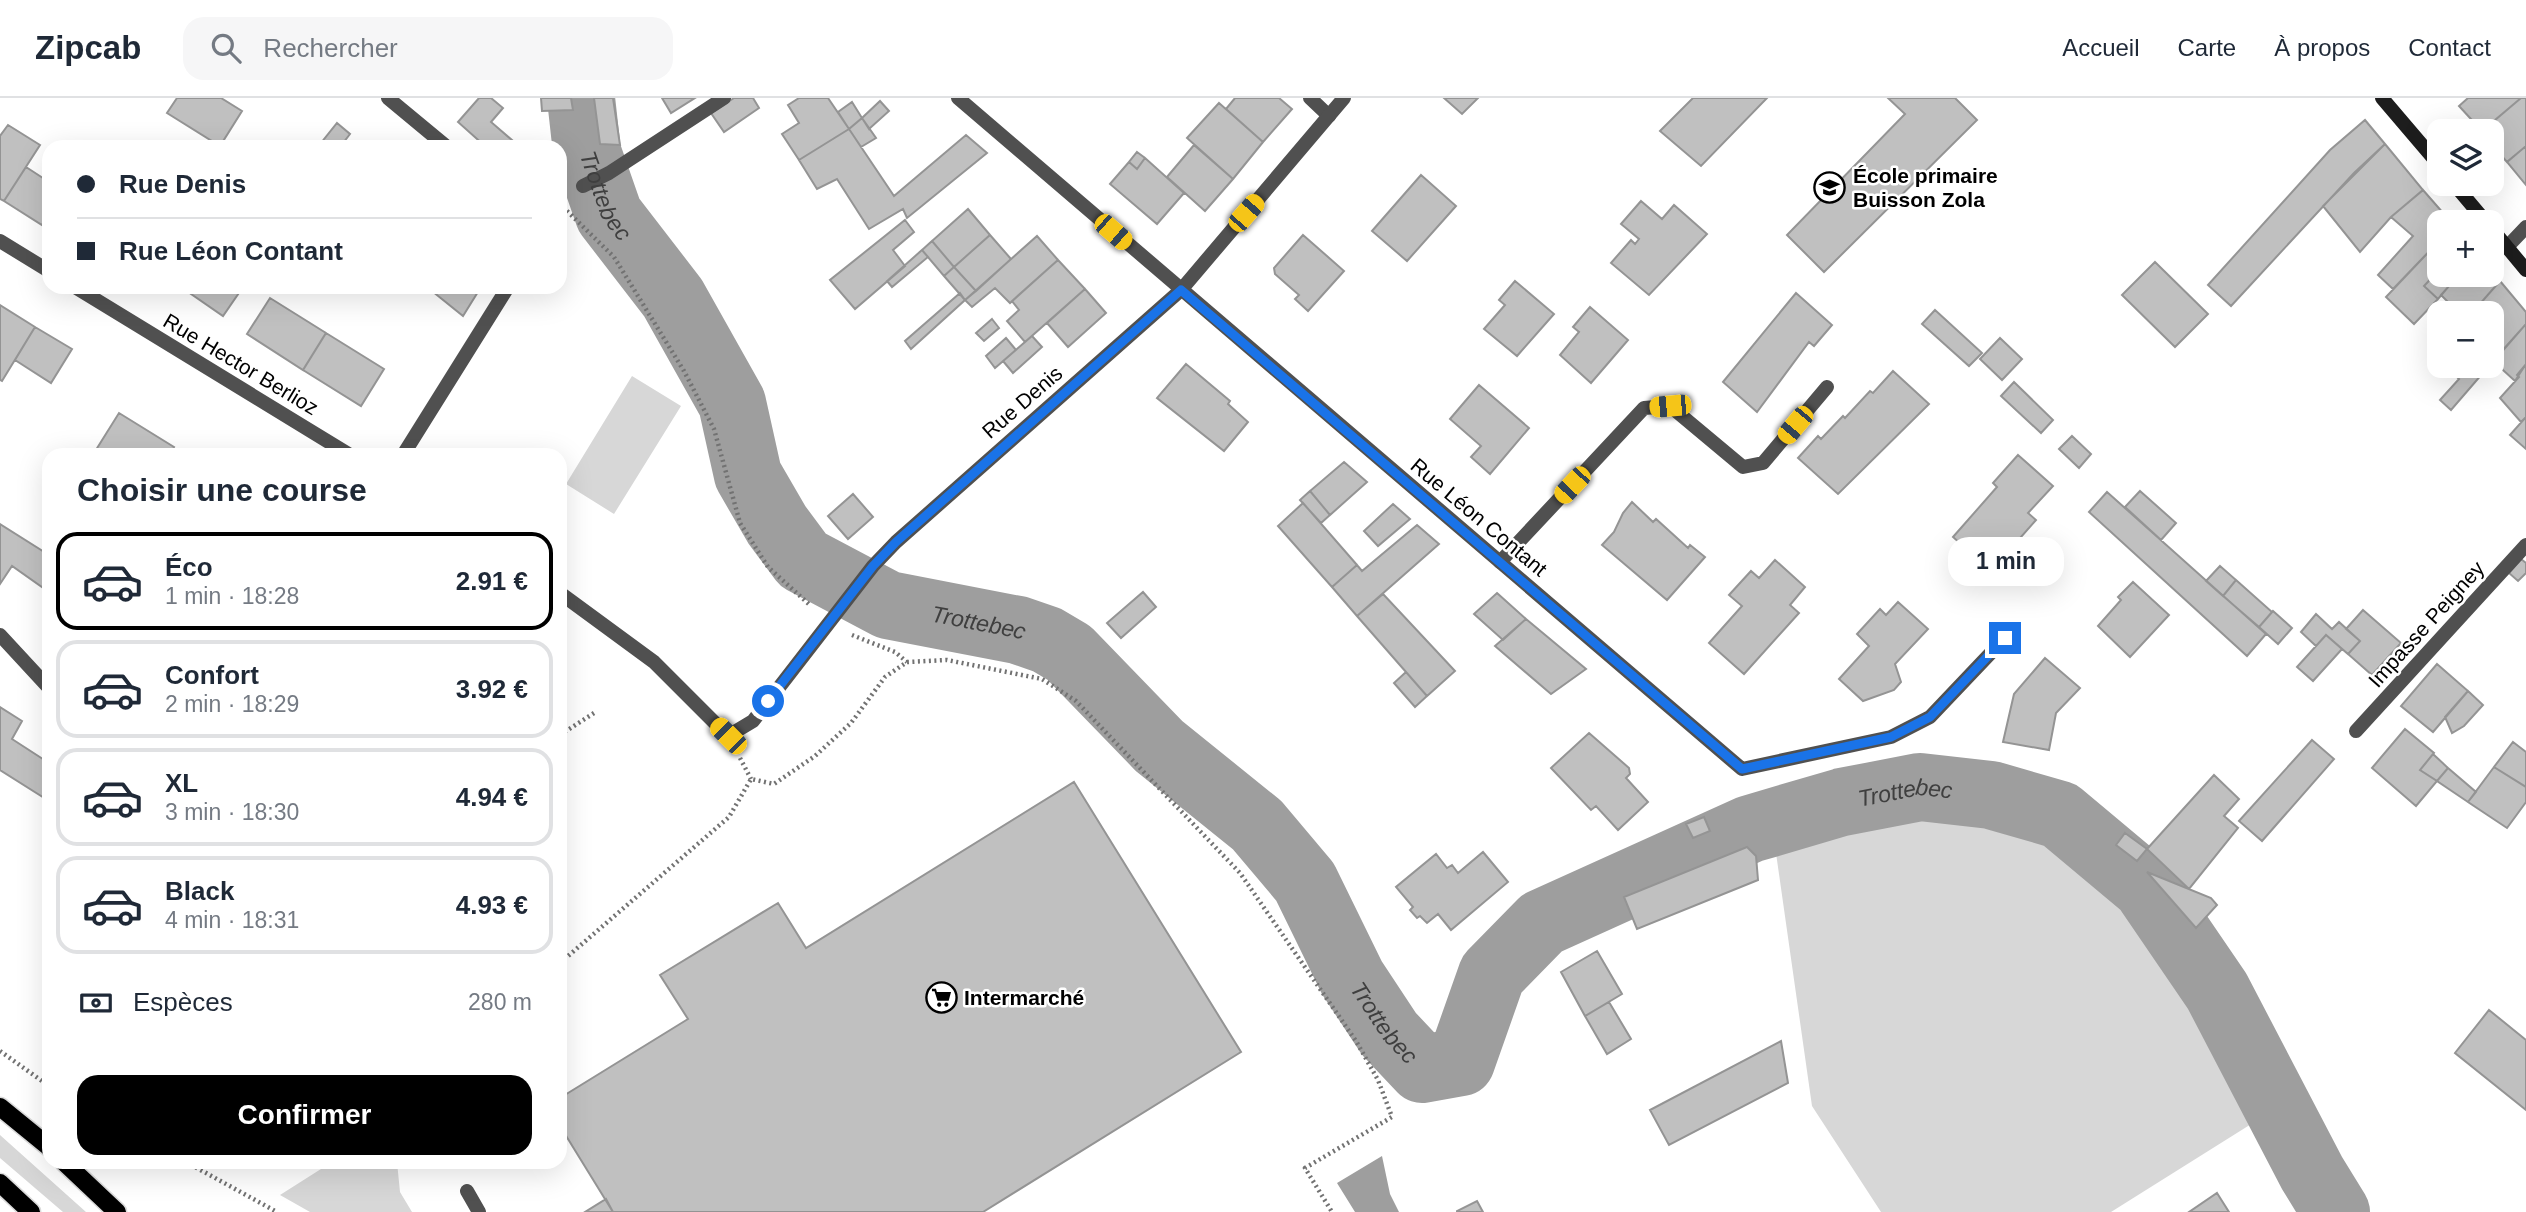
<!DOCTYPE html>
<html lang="fr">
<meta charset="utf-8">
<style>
:root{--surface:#fff;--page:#f6f6f7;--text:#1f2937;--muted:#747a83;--line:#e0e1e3;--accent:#000}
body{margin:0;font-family:Helvetica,sans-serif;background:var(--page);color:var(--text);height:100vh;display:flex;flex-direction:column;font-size:26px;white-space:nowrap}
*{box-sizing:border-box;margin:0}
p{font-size:23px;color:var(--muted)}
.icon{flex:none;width:38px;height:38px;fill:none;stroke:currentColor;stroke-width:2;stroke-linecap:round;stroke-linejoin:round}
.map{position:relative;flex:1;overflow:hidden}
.sheet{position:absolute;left:42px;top:350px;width:525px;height:721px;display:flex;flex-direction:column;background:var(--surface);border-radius:21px;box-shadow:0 7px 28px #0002}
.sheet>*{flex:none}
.banner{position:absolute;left:42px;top:42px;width:525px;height:154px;border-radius:21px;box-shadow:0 7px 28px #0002;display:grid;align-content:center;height:154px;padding:0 35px;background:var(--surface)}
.tools{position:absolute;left:2427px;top:21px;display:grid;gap:14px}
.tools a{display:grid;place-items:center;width:77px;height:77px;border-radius:14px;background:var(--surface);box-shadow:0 7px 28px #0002;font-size:35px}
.end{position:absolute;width:32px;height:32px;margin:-16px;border:9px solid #1a73e8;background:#fff;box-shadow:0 0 0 4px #fff}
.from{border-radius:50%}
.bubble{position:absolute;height:49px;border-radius:21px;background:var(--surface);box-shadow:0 7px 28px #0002;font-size:23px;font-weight:700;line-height:49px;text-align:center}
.car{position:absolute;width:21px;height:42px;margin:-21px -10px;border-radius:9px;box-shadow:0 0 5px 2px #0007;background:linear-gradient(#f5c518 24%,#345 0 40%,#f5c518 0 76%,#345 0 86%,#f5c518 0)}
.banner b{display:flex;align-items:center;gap:24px;height:66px;font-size:26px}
.banner b+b{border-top:2px solid var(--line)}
.banner i{width:18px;height:18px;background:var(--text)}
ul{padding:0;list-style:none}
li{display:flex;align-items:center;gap:21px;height:98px;margin:0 14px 10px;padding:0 21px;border:4px solid var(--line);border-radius:21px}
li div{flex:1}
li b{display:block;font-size:26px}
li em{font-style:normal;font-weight:700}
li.active{border-color:var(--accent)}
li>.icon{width:63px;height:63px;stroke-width:1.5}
h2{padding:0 35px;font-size:32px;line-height:84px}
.pay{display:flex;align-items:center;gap:18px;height:77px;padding:0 35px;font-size:26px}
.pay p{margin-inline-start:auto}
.primary-button{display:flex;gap:14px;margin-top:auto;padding:14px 35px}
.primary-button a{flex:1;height:80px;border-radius:21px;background:var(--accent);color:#fff;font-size:28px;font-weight:700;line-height:80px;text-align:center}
header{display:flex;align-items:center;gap:42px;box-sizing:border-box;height:98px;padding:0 35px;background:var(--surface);border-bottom:2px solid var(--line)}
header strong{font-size:33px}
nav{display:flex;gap:38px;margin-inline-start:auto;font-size:24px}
.search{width:490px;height:63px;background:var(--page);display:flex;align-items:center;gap:18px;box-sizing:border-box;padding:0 24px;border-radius:21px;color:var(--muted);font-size:26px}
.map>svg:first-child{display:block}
</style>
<header>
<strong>Zipcab</strong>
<div class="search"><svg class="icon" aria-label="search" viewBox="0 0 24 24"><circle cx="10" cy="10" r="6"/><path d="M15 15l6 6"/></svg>Rechercher</div>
<nav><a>Accueil</a><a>Carte</a><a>À propos</a><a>Contact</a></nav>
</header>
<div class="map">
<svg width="2526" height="1114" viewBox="0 0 2526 1114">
<rect width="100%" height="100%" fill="#fff"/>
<path fill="#d7d7d7" d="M 632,278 L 681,308 L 614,416 L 566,386 Z
M 1937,713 C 1962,717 1993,717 2017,726 C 2132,768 2207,918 2264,1018 L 2111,1114 L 1881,1114 L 1812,1008 L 1775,748 L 1866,723 Z
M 0,1037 L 86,1114 L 63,1114 L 0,1060 Z
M 332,1064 L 397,1064 L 400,1094 L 412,1114 L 310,1114 L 280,1097 Z"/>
<path fill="#9e9e9e" d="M 1382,1058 L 1390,1096 L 1399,1114 L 1355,1114 L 1337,1085 Z"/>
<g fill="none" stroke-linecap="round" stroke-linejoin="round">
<path stroke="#9e9e9e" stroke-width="68" id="s1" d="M 581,0 L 587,54 L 609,117 L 673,200 L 732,305 L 748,377 L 777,427 L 803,462 L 888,507 L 1018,532 L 1047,542 L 1069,555 L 1159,648 L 1257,727 L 1305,784 L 1352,880 L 1389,936 L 1422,971 L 1461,964 L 1492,876 L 1542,825 L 1750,731 L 1842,704 L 1920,689 L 1991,697 L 2060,717 L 2146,789 L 2217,893 L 2312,1075 L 2336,1114"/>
</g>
<path fill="#c0c0c0" stroke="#949494" stroke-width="2" d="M 177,0 L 221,0 L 242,13 L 220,48 L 167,15 Z
M 479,0 L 491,0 L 503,10 L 491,24 L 520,49 L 486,49 L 458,24 Z
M 541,0 L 571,0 L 573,12 L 542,13 Z
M 594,0 L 613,0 L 620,47 L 600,46 Z
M 662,0 L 695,0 L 671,15 Z
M 734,0 L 753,0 L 759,10 L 724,34 L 711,15 Z
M 799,0 L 828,0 L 849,31 L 799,62 L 782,36 L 799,25 L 788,7 Z
M 1235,0 L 1279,0 L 1292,11 L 1263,44 L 1226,11 Z
M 1444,0 L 1478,0 L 1462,16 Z
M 1693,0 L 1767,0 L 1701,68 L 1660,33 Z
M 1888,0 L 1955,0 L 1977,22 L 1824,174 L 1787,137 L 1905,16 Z
M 2468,0 L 2521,0 L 2482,33 L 2459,8 Z
M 2521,0 L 2526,0 L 2526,48 L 2507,64 L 2492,47 L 2492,33 L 2482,33 Z
M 880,3 L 889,13 L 869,31 L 862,20 Z
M 852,4 L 862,20 L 849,31 L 838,14 Z
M 1219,5 L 1263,44 L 1233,81 L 1187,40 Z
M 862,20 L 876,40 L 861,49 L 849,31 Z
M 2365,22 L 2385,46 L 2354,75 L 2231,208 L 2208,187 L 2330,52 Z
M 337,25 L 350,36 L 340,49 L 327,49 L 321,45 Z
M 8,27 L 40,47 L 4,103 L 0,101 L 0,38 Z
M 849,31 L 894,98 L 966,37 L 987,55 L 907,120 L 903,111 L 869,131 L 837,81 L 817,91 L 799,62 Z
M 2385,46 L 2423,92 L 2391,119 L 2360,154 L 2323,108 Z
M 1194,47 L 1233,81 L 1205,113 L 1167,79 Z
M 2526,48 L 2526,87 L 2507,64 Z
M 1137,54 L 1145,60 L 1137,71 L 1129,64 Z
M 1145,60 L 1184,95 L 1157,126 L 1110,86 L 1129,64 L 1137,71 Z
M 26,69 L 49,84 L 49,116 L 42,127 L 4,103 Z
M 1421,77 L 1456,108 L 1407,163 L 1372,133 Z
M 2423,92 L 2451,124 L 2440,124 L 2440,142 L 2393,191 L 2378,177 L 2413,138 L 2391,119 Z
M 1641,103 L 1662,121 L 1674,107 L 1707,136 L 1649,197 L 1611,165 L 1631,142 L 1635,146 L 1639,141 L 1621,126 Z
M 968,111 L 990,137 L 954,169 L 932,143 Z
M 905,122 L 914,134 L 893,152 L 905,168 L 855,211 L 830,182 Z
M 990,137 L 1011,161 L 976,193 L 954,169 Z
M 1303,137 L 1344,173 L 1308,213 L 1295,201 L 1299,197 L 1275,176 L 1274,170 Z
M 1037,138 L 1058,162 L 1010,205 L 995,190 L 972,209 L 965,202 Z
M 2440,142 L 2440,171 L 2424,188 L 2438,201 L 2414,226 L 2386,199 Z
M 932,143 L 954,169 L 944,178 L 922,152 Z
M 922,152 L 928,159 L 892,189 L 887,183 Z
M 1058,162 L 1085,191 L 1025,244 L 1007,223 L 1019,212 L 1012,203 Z
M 2155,164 L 2208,216 L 2175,249 L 2122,197 Z
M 954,169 L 976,193 L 965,202 L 944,178 Z
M 2440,171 L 2440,177 L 2450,177 L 2455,181 L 2438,201 L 2424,188 Z
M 2492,174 L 2500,183 L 2472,215 L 2449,215 L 2454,210 L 2441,197 L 2459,177 L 2492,177 Z
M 1515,183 L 1554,216 L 1517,258 L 1484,231 L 1505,207 L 1499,202 Z
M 2500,183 L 2526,214 L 2526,226 L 2492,265 L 2492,215 L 2472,215 Z
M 181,189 L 243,189 L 223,218 Z
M 427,189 L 481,189 L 463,218 Z
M 1085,191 L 1106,215 L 1068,249 L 1047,225 Z
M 960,195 L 965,202 L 911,251 L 905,243 Z
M 1796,195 L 1832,227 L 1814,248 L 1809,244 L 1757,314 L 1723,284 Z
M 270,200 L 326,235 L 303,272 L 247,236 Z
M 0,207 L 35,229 L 2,283 L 0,282 Z
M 1590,209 L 1628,242 L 1591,285 L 1560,257 L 1579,234 L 1573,229 Z
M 1935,212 L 1982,255 L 1969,268 L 1922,226 Z
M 992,221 L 999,230 L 984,243 L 976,235 Z
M 2526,226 L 2526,266 L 2515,283 L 2493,263 Z
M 35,229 L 72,251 L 51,285 L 15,262 Z
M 326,235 L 384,271 L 361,308 L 303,272 Z
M 1032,238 L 1042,249 L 1013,275 L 1003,263 Z
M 1006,240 L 1016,252 L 995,270 L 986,258 Z
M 2000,240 L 2022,261 L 2002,282 L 1980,261 Z
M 1186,266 L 1230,303 L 1228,306 L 1248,324 L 1224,353 L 1157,300 Z
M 2526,266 L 2526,319 L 2521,324 L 2500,300 L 2519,279 L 2517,277 Z
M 2462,268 L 2489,268 L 2451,312 L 2440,302 L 2459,281 L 2455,277 Z
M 1893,273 L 1929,306 L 1838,396 L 1798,360 L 1818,338 L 1821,341 L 1843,318 L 1845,320 L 1870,293 L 1873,295 Z
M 2014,284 L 2053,322 L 2041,335 L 2001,298 Z
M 1479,287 L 1529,330 L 1490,376 L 1471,359 L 1481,348 L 1450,321 Z
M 119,315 L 174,349 L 169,357 L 94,355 Z
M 2526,319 L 2526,351 L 2510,337 Z
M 2072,338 L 2091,356 L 2079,370 L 2059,351 Z
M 2018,357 L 2053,388 L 2028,415 L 2036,422 L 1991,473 L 1953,439 L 1997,389 L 1993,385 Z
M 1344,364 L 1367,384 L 1330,417 L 1310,393 Z
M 1310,393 L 1330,417 L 1321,425 L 1300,402 Z
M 2140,393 L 2176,425 L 2161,442 L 2125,409 Z
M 2107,394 L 2266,536 L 2247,558 L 2089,414 Z
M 853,396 L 873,419 L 848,441 L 828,418 Z
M 1632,404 L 1653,424 L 1656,421 L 1688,450 L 1690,447 L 1705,459 L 1667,502 L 1602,447 L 1614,434 L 1623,415 Z
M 1303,405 L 1357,467 L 1332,489 L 1278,428 Z
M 1393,406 L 1410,421 L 1378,448 L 1364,433 Z
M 0,426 L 49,457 L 49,494 L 12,468 L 0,486 Z
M 1417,427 L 1439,446 L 1357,518 L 1332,489 L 1357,467 L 1362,473 Z
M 2521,461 L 2526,465 L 2526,475 L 2518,483 L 2509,475 Z
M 1775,462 L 1805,489 L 1790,507 L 1799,515 L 1744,576 L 1709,545 L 1742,508 L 1729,497 L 1751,473 L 1759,480 Z
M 2220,468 L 2236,482 L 2223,498 L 2206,483 Z
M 2236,482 L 2272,514 L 2259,529 L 2223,498 Z
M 2133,484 L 2169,517 L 2130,559 L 2098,528 L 2121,502 L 2118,499 Z
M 1143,494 L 1156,509 L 1121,540 L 1107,525 Z
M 1497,495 L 1526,521 L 1503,542 L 1474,516 Z
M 1383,496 L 1455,573 L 1427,598 L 1357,518 Z
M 1898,504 L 1928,531 L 1895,566 L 1901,584 L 1894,592 L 1863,603 L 1839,581 L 1869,548 L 1857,536 L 1880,511 L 1886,517 Z
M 2363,512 L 2401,545 L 2372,577 L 2348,556 L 2360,543 L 2346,531 Z
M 2273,513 L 2292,530 L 2278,546 L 2259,529 Z
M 2316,516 L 2332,531 L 2339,524 L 2360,543 L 2348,556 L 2326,537 L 2316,548 L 2301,534 Z
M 1526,521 L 1586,571 L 1551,596 L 1495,548 Z
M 2326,537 L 2342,551 L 2313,583 L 2297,569 Z
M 2045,560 L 2080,590 L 2056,615 L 2049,652 L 2003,644 L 2014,596 Z
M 2437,566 L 2468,593 L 2433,634 L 2401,608 Z
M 1406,574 L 1427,598 L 1415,609 L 1394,585 Z
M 2468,593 L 2483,607 L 2464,628 L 2452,635 L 2445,619 Z
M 0,609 L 22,623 L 12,641 L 49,665 L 49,703 L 0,672 Z
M 2405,631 L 2434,655 L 2420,672 L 2437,683 L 2416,708 L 2372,670 Z
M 1589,635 L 1629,670 L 1630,676 L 1626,680 L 1648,704 L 1618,732 L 1596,708 L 1591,712 L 1551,670 Z
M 2312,642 L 2334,661 L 2262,743 L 2239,723 Z
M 2513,644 L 2526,654 L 2526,689 L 2494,669 Z
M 2433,656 L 2448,670 L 2437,683 L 2420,672 Z
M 2494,669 L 2526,689 L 2526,704 L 2507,730 L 2468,704 Z
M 2448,670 L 2476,694 L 2468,704 L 2437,683 Z
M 2214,677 L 2239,701 L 2224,718 L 2238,730 L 2189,791 L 2147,751 Z
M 1074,684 L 1241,954 L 983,1114 L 613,1114 L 560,1028 L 560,1000 L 688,921 L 660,877 L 778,805 L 806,850 Z
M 1704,719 L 1710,733 L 1693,740 L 1686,726 Z
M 2125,735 L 2147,751 L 2137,763 L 2116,747 Z
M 1747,749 L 1756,758 L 1758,782 L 1637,831 L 1624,799 Z
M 1483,754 L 1508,784 L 1451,832 L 1438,816 L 1427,825 L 1420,818 L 1417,820 L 1410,812 L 1413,809 L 1396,789 L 1436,756 L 1447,770 L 1452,767 L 1458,775 Z
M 2147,774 L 2211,800 L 2217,807 L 2196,830 Z
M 1597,853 L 1622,896 L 1585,918 L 1561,874 Z
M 1609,904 L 1631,941 L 1607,956 L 1585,918 Z
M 2489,912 L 2526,942 L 2526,1012 L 2455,955 Z
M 1781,943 L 1788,985 L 1669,1047 L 1650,1012 Z
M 2217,1095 L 2229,1114 L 2189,1114 Z
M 606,1101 L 613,1114 L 585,1114 Z
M 1477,1103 L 1483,1114 L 1457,1114 L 1457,1113 Z"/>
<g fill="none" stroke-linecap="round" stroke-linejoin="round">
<defs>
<path id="primary" d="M 0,1009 L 49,1049
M 64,1064 L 117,1114
M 0,1085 L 31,1114"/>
</defs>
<use href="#primary" stroke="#dbdbdb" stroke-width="21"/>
<path stroke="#727272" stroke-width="4.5" stroke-dasharray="2 3.5" stroke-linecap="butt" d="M 563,109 L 614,159 L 684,273 L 714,331 L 740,425 L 768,469 L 811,508
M 852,537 L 895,554 L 907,564
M 560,637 L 594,615
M 740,660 L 751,681
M 560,865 L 729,719 L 751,681 L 774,686 L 815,658 L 851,625 L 885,579 L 907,564 L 947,562 L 1042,581 L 1076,603 L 1240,775 L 1356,943 L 1378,982 L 1392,1019 L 1305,1070 L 1332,1114
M 0,953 L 49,988
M 186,1064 L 277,1114"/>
<path stroke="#505050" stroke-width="14" d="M 1310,0 L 1329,18
M 1500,464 L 1644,310 L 1670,308 L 1743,369 L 1763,365 L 1827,289
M 467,1093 L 479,1114"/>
<path stroke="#505050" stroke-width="14" d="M 388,0 L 447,49
M 958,0 L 1742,671 L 1891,639 L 1930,619 L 2005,540
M 583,88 L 609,75 L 724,0
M 0,143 L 49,173
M 2507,149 L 2526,129
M 75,189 L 350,357
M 403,357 L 508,189
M 560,495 L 654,564 L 728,638 L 753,623 L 873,468 L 896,444 L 1181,192 L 1344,0
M 0,537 L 49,590
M 2356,633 L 2526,447"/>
<path stroke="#1d1d1d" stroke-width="14" d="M 2382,0 L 2440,68
M 2454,86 L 2486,124
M 2492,131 L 2526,172"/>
<use href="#primary" stroke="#000" stroke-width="18"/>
</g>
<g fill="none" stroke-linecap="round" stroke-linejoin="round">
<path stroke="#1a73e8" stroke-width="9" d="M 768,603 L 873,468 L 896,444 L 1181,192 L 1742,671 L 1891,639 L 1930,619 L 2005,540"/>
</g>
<defs>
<symbol id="school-ring" viewBox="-11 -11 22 22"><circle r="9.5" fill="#fff" stroke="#000" stroke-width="1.5"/><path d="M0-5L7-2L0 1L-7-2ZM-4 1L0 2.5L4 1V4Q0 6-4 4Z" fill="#000"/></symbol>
<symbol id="supermarket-ring" viewBox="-11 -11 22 22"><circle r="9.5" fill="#fff" stroke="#000" stroke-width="1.5"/><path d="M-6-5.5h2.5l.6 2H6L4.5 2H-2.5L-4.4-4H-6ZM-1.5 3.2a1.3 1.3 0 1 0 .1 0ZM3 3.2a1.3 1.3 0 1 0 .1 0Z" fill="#000"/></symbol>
</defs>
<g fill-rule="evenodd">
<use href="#school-ring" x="1812" y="72" width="35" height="35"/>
<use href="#supermarket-ring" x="924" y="882" width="35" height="35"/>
</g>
<g text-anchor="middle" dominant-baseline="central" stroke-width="5" stroke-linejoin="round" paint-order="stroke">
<g font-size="21" font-weight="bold" fill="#000" stroke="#fff" text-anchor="start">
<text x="1853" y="77">École primaire<tspan x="1853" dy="24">Buisson Zola</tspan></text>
<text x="964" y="899">Intermarché</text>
</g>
<g font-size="21" fill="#000" stroke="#fff">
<text transform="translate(241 266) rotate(31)">Rue Hector Berlioz</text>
<text transform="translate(1022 304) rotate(-41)">Rue Denis</text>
<text transform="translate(1479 419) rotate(40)">Rue Léon Contant</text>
<text transform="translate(2426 526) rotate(-48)">Impasse Peigney</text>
</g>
<g font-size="23" font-style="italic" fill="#3f3f3f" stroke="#fff">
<text stroke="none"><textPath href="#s1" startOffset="102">Trottebec</textPath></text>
<text stroke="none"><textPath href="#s1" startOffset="710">Trottebec</textPath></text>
<text stroke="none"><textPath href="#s1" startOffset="1951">Trottebec</textPath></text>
<text stroke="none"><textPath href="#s1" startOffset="1298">Trottebec</textPath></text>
</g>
</g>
</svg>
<div class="tools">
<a><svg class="icon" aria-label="layers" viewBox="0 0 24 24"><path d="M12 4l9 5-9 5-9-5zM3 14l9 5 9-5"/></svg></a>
<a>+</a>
<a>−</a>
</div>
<i class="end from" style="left:768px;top:603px"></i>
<i class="end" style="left:2005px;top:540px"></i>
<div class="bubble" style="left:1948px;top:439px;width:116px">1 min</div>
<i class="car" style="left:1246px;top:115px;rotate:41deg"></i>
<i class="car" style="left:1113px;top:134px;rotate:131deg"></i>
<i class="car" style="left:1670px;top:308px;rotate:265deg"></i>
<i class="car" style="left:1795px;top:327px;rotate:220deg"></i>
<i class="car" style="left:1572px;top:387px;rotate:223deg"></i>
<i class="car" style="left:728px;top:638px;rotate:315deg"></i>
<div class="banner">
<b><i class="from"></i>Rue Denis</b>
<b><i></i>Rue Léon Contant</b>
</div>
<section class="sheet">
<h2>Choisir une course</h2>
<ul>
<li class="active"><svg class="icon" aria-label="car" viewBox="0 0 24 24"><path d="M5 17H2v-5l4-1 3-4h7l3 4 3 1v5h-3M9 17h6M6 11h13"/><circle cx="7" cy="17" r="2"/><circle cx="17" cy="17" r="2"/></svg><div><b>Éco</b><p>1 min · 18:28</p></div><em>2.91 €</em></li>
<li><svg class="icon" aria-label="car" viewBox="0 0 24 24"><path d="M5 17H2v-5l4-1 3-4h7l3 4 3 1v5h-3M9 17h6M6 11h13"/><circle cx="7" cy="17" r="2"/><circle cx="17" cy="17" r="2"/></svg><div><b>Confort</b><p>2 min · 18:29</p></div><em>3.92 €</em></li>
<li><svg class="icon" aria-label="car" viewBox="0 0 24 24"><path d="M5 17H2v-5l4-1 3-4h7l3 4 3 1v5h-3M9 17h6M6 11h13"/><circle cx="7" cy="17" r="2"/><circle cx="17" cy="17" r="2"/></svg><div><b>XL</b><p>3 min · 18:30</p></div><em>4.94 €</em></li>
<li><svg class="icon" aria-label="car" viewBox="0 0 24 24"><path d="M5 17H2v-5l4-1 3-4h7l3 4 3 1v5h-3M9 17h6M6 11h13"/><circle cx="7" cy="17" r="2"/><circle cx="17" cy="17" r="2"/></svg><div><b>Black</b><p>4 min · 18:31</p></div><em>4.93 €</em></li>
</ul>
<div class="pay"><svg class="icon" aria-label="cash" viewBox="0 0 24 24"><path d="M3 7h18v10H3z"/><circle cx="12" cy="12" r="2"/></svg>Espèces<p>280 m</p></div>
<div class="primary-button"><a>Confirmer</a></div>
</section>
</div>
